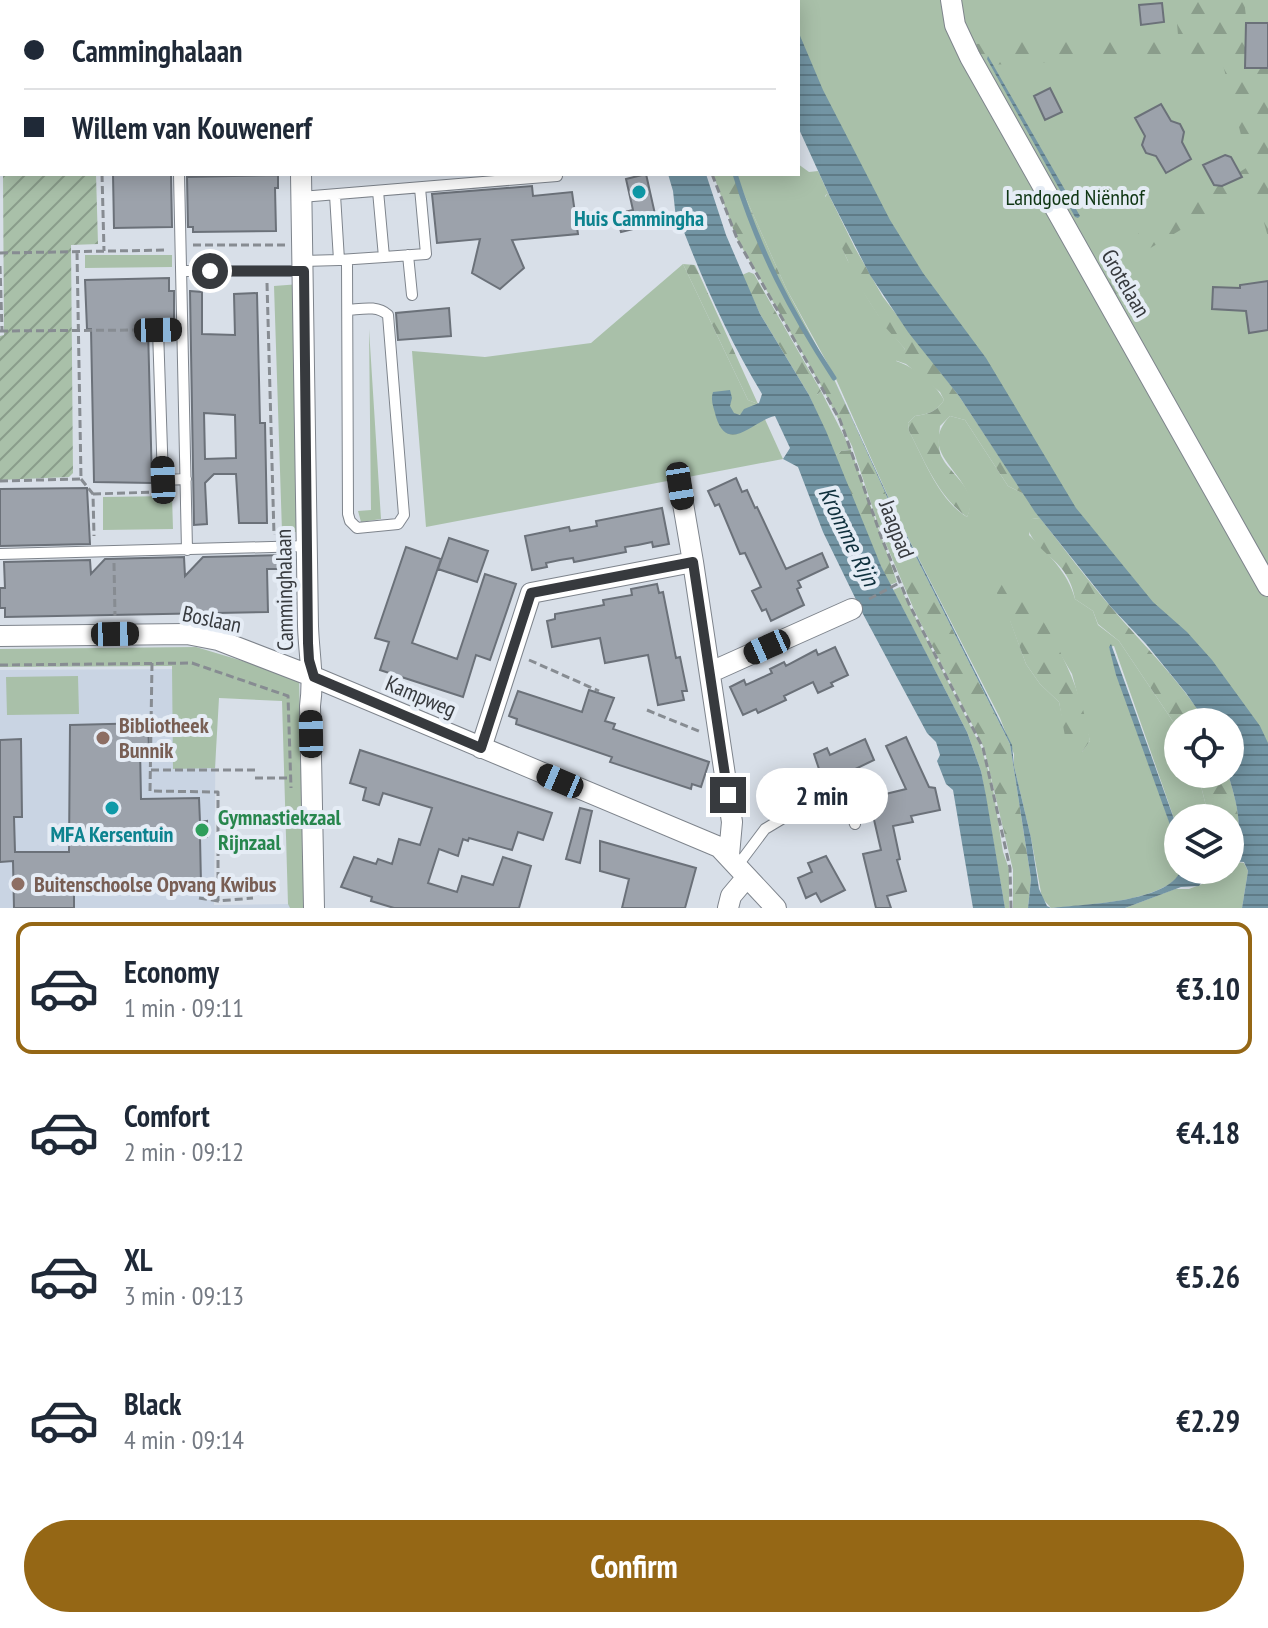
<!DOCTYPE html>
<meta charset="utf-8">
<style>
:root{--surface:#fff;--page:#f6f6f7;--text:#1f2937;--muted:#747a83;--line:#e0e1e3;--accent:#956715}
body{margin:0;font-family:"PT Sans Narrow",sans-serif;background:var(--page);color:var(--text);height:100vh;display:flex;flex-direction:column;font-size:30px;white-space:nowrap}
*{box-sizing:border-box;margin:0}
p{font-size:26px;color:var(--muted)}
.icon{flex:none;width:44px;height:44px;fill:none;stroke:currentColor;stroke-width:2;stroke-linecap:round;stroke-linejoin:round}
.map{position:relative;height:908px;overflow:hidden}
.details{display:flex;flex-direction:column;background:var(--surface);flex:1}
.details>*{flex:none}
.top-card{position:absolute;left:0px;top:0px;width:800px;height:176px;box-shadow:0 4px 20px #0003;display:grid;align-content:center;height:176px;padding:0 24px;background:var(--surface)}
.controls{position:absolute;left:1164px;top:708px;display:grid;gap:16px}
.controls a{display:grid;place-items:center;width:80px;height:80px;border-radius:50%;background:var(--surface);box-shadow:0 4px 20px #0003;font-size:40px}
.end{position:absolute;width:36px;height:36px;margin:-18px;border:10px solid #373a3e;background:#fff;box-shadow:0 0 0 4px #fff}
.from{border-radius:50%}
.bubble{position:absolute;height:56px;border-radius:28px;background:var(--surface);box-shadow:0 4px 20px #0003;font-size:26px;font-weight:700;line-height:56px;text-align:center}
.car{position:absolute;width:24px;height:48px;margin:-24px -12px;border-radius:10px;box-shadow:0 0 6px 2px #0007;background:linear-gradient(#222 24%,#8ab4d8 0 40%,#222 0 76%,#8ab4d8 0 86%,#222 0)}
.top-card b{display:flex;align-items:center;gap:28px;height:76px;font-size:30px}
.top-card b+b{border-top:2px solid var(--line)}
.top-card i{width:20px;height:20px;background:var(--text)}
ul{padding:14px 0 0;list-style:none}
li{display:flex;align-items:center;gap:24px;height:132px;margin:0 16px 12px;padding:0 8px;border:4px solid transparent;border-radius:16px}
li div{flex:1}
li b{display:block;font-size:30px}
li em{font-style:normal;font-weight:700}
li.on{border-color:var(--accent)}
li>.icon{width:72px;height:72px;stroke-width:1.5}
.cta{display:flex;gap:16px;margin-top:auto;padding:16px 24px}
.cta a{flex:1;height:92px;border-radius:48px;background:var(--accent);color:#fff;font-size:32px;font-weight:700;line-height:92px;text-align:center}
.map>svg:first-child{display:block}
</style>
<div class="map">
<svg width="1268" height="908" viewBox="0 0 1268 908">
<defs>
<pattern id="forest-firs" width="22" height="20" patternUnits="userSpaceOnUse" patternTransform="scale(2)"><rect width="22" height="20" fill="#a9c0a9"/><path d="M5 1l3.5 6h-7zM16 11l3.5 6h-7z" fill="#8a9d8b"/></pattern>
<pattern id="garden-furrows" width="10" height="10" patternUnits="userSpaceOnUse" patternTransform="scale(2)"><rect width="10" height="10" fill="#a9c0a9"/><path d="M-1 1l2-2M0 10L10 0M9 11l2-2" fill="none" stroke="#8a9d8b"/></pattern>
<pattern id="water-rules" width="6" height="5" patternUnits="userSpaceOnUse" patternTransform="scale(2)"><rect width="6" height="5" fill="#7395a4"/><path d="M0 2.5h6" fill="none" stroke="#5f7b87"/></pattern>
</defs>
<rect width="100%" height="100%" fill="#d8dfe8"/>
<path fill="#c9d4e3" d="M 195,669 L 216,698 L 214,905 L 290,904 L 290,908 L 0,908 L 0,670 Z"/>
<path fill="#a9c0a9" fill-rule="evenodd" d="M 778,0 L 1268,0 L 1268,777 L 1230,722 L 907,298 L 798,46 L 798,2 Z
M 798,164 L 809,172 L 818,171 L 828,193 L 825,196 C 840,254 866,305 905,349 L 896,361 C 914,367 935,383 944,400 C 936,412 929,414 915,416 L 908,423 L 909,431 C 925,461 938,499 967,517 C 984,476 911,458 950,416 L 965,420 L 1008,486 L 1024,494 L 1040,518 L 1032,519 L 1029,535 C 1048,554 1068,572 1075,599 L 1093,611 L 1098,625 L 1119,641 L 1178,729 L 1178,774 L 1198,774 L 1209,818 L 1178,818 L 1178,830 L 1114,646 L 1109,647 L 1178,847 L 1178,870 L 1181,872 C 1165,902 1083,905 1051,908 L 1042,898 L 1031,838 L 1014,766 L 1014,754 L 1000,718 L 894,510 L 836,379 L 786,288 L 735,174 L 798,174 ZM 1010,620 L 1058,650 L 1072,674 L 1090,741 L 1082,752 L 1066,734 L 1059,702 L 1040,684 L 1026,664 Z
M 85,255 L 172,255 L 172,267 L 85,268 Z
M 683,264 L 748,400 L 758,404 L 783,459 L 426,527 L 412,351 L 485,357 L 591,343 Z
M 300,284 L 307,532 L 282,532 L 274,286 Z
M 369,329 L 381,519 L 361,522 L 358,511 L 371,510 Z
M 821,391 L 847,442 L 851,450 L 841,451 L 835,456 L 809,395 L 817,395 Z
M 172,496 L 173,529 L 103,530 L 103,497 Z
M 900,587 L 981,747 L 992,783 L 1003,852 L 1009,869 L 1009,908 L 1005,908 L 981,771 L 967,732 L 893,590 Z
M 196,647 L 299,678 L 305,908 L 290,908 L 288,904 L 282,701 L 219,698 L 215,768 L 173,769 L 172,666 L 0,667 L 0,649 Z
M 78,676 L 79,714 L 7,715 L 6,677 Z
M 1230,861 L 1244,863 L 1248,871 L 1242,908 L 1125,908 L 1175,889 L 1189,889 L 1202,884 L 1210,870 L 1230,870 Z"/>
<path fill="url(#forest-firs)" d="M 1175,0 L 1244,0 L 1247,25 L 1268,59 L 1268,237 L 1254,186 L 1122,265 L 1139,303 L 1123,312 L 1092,258 L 1174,215 L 1249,166 L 1222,61 L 1152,59 L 984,65 L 976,44 L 1178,35 Z
M 713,174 L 735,174 L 786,288 L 834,379 L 897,519 L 1010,744 L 1031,879 L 1028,908 L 1013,908 L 1013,870 L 984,748 L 915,612 L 880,530 L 852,446 L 824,391 L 736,237 Z
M 828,193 L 855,248 L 883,297 L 959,396 L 1024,494 L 1008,486 L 965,420 L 950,416 L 940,426 C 939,435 938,444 940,453 C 947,474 981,488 967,517 C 938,496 925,462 909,431 L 908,423 L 915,416 C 929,414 936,412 944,400 L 940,392 L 906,364 L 880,355 L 884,350 L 899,354 L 905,349 L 886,328 L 849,270 L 848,261 L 824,210 L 823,200 Z
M 683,264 L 695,265 L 758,404 L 748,400 Z
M 749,272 L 754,274 L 821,391 L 817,395 L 809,395 L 760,314 L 742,275 Z
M 851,450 L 897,582 L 890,585 L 867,537 L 835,456 L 841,451 Z
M 1040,518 C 1063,547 1086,578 1110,606 C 1143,645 1179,679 1206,722 L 1178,722 L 1178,729 L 1119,641 L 1098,624 L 1093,611 L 1075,599 C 1073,588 1069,578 1062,569 C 1050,554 1030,544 1027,524 L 1032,519 Z
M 1016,580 C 1050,628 1081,682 1090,741 L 1082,752 L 1074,754 L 1067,748 L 1059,702 L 1040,684 L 1026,664 L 1010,621 L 1000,607 L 997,593 L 1004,581 Z
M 1198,774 L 1228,774 C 1235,798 1247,831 1230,852 L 1230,818 L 1209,818 Z"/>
<path fill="url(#garden-furrows)" d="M 3,174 L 96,174 L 98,244 L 71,245 L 73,473 L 69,477 L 0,480 L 0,336 L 4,335 Z"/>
<path fill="url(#water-rules)" d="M 798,31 L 823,90 L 890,220 L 923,273 L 986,358 L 1076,508 L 1153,602 L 1187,632 L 1212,660 L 1260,726 L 1268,743 L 1268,908 L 1242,908 L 1248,871 L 1244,862 L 1230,861 C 1230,851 1236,847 1238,837 C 1241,816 1234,794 1228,774 L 1230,774 L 1230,722 L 1206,722 L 1186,693 L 1146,644 L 1111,607 L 1035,512 L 959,396 L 908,332 L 870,275 L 830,197 L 798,127 Z
M 988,56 L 1080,216 L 1078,218 L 1075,217 L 987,59 Z
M 668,174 L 706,174 L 726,235 L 760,314 L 809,395 L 826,431 L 881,566 L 967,732 L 981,771 L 986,796 L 1005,908 L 973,908 L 953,790 L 946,784 L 937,761 L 940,755 L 936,742 L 927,733 L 863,614 L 823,532 L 798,467 L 783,459 L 790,448 L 775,416 C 754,420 728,455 716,417 C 714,408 710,401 713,392 L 730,390 L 732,398 L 730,406 L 734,413 L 740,415 L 744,409 L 759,403 L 762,394 C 730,341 705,286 682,227 L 677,228 L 673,191 Z
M 834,379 L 894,510 L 1012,745 L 1014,766 L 1031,838 L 1039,889 L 1047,906 L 1051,908 C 1083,904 1168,903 1181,870 L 1210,870 L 1199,886 L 1181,887 L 1125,908 L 1028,908 L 1031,879 L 1010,744 L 897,519 Z
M 1111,644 L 1178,830 L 1178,847 L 1116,675 L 1109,647 Z"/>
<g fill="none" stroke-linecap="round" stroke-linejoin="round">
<path stroke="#7395a4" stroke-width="5" d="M 692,0 L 692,2
M 735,174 C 759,251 790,311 834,378"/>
</g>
<path fill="#9ca2ab" stroke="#6b7179" stroke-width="2" fill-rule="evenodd" d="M 1162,3 L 1164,22 L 1141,25 L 1139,5 Z
M 1246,23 L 1268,23 L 1268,68 L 1245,68 Z
M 1050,88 L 1062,112 L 1045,120 L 1034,96 Z
M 1161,104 L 1171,121 L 1180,124 L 1184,132 L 1182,142 L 1191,159 L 1166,173 L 1156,156 L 1146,153 L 1142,145 L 1145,136 L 1135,118 Z
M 1225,155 L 1231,157 L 1242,177 L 1222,186 L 1214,185 L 1203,165 Z
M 113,174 L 171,174 L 172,227 L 114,228 Z
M 646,174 L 657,223 L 621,232 L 616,214 L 633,210 L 626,179 Z
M 278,175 L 278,188 L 275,188 L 276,231 L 193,232 L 193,227 L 188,227 L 187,177 Z
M 532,186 L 533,196 L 572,192 L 578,234 L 512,240 L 524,268 L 500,289 L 472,273 L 480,239 L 437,243 L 432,194 Z
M 169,278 L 169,291 L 174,291 L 174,322 L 157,322 L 148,328 L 152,483 L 94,482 L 91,329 L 87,329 L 85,280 Z
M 1268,281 L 1268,330 L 1249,333 L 1246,311 L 1212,309 L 1213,287 L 1240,288 L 1240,285 Z
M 190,291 L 202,292 L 202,334 L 235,335 L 234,294 L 257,293 L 260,423 L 265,423 L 267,523 L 239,523 L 236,474 L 214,474 L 205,483 L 207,524 L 194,525 ZM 204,413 L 235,415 L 236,458 L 205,459 Z
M 449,308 L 451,336 L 398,340 L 396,313 Z
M 736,478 L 742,492 L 747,490 L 755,508 L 757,507 L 786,569 L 822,553 L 828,567 L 798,581 L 801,587 L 797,589 L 804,605 L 771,621 L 766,609 L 762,611 L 752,591 L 761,587 L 745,553 L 740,554 L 719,504 L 715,506 L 708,491 Z
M 87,488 L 90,544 L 0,546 L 0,489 Z
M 662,508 L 669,544 L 653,547 L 652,542 L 638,545 L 625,547 L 626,552 L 574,562 L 573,558 L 560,560 L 546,563 L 547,567 L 532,570 L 525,536 L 569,527 L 570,531 L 597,526 L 596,521 Z
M 449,538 L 488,551 L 477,582 L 438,569 Z
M 406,547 L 441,559 L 412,643 L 457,659 L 485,574 L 516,584 L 490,660 L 476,655 L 463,697 L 380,670 L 389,642 L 375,638 Z
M 284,555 L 284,569 L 267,569 L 268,612 L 5,617 L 5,608 L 0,608 L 0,588 L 5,588 L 4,562 L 90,560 L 91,574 L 105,559 L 184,557 L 185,576 L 203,557 Z
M 657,584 L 659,593 L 663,592 L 676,658 L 680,657 L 687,691 L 682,691 L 684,700 L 658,705 L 648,655 L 605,663 L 600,638 L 552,647 L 547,621 L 555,619 L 555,614 L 604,605 L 603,600 L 632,595 L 631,589 Z
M 835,647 L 848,675 L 831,683 L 833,686 L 818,693 L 813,682 L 784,696 L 786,700 L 758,713 L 756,709 L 743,715 L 730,687 L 744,680 L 746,685 L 772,673 L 770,669 L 784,662 L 786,666 L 816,650 L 818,655 Z
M 589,690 L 614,698 L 605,721 L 615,724 L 613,729 L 709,762 L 701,787 L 692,784 L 691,789 L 610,762 L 612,757 L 516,724 L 517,719 L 509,716 L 518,691 L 582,712 Z
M 148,723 L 149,748 L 140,748 L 141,799 L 199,798 L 200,822 L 207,821 L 207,837 L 200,837 L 201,884 L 74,888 L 74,908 L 14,908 L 13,861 L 0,862 L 0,740 L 21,739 L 22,817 L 14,817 L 15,852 L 69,852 L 70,725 Z
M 906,737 L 929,787 L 935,788 L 940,810 L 911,816 L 913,822 L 893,826 L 900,859 L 897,860 L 906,891 L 887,896 L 891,908 L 876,908 L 863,854 L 881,850 L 869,798 L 906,789 L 886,746 Z
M 865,739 L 874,760 L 824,784 L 814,754 L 827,748 L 830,755 Z
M 360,750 L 552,813 L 543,840 L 518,832 L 512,850 L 469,838 L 468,841 L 463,839 L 458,856 L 439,849 L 428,883 L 457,892 L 462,876 L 493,885 L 503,857 L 531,866 L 519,908 L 394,908 L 371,901 L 372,897 L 341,887 L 354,857 L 376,864 L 378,859 L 392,864 L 399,839 L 420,845 L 432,808 L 383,793 L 379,805 L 363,800 L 366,788 L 350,783 Z
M 580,808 L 592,811 L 580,863 L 566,859 Z
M 600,841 L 696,868 L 685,908 L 622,908 L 629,879 L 600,871 Z
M 826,856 L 845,890 L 821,902 L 816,893 L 806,898 L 798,878 L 812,872 L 808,863 Z"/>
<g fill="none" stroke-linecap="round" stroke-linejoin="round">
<defs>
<path id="service" d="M 203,0 L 203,2
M 0,30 L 2,30
M 179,174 L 187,550
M 301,197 L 557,176
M 408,255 L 412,295
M 384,257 L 426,254 L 420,188
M 339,260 L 384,257 L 378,191
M 347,260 L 348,514 L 350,521 L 357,528 L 398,524 L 404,515 L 388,315 C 377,305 362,309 348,310
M 303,261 L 339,260 L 335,195
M 181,271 L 303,271
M 182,330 L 158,330 L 163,480 L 186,479
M 0,554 L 307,546
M 738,865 L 765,829 L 800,808 L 845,796 L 855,824"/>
<path id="minor" d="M 295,0 L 295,2
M 951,0 L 955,25 L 970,57 L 1268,586
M 301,174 L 308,626 C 309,655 314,677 310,706 L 314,908
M 680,486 L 693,562
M 0,636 L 187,634 L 218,640 L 314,677 L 719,847 L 776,908
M 711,672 L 852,609
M 481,748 L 531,593 L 693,562 L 732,822 L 729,855
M 728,908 L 731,896 L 747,877"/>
</defs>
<use href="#service" stroke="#7e848c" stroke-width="12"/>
<use href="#minor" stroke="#7e848c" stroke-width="22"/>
<path stroke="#878c92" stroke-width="3" stroke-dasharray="8 4" stroke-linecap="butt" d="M 668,0 L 668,2
M 0,106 L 2,106
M 102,174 L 104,251
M 712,174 L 738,241 L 840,420 L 882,539 L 909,604 L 983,748 L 1010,868 L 1011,908
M 193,245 L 285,245
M 0,253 L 168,250
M 0,266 L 2,331
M 267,283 L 274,535
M 0,331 L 144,330
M 81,479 L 93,494 L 94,536
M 0,481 L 81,479 L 77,251
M 93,494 L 157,492
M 114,563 L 115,616
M 869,599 L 901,582
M 529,660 L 599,691
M 152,663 L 150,791 L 218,792 L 218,901
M 0,665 L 192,663 L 288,696 L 291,788
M 647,710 L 701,732
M 151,770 L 255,770
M 255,778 L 289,778
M 199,898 L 218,901 L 253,898"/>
<use href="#service" stroke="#fff" stroke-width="10"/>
<use href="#minor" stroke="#fff" stroke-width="20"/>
</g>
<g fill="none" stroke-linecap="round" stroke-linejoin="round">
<path stroke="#373a3e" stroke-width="10" d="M 210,271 L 304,271 L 308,643 L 309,660 L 314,677 L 481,748 L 531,593 L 693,562 L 728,795"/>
</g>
<g fill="#0f9aa8" stroke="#e5ecf5" stroke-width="3">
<circle cx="639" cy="192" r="8"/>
<circle cx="112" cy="808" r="8"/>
</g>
<g fill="#8d6e63" stroke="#e5ecf5" stroke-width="3">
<circle cx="103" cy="738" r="8"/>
<circle cx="18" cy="884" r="8"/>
</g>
<circle fill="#2e9e5b" stroke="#e5ecf5" stroke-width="3" cx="202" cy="830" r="8"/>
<g text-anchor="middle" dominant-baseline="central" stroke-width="8" stroke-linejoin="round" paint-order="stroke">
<g font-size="22" fill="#0f3613" stroke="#e5ecf5">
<text x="1075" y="197">Landgoed Niënhof</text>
</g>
<g font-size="22" font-weight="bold" fill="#0d838f" stroke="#e5ecf5">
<text x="639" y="218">Huis Cammingha</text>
<text x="112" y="834">MFA Kersentuin</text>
</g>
<g font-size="22" fill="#373a3e" stroke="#e5ecf5">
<text transform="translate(1126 283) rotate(60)">Grotelaan</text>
<text transform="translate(897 529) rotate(69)">Jaagpad</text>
<text transform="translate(284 590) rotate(-91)">Camminghalaan</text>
<text transform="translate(212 619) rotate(12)">Boslaan</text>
<text transform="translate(421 696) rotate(23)">Kampweg</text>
</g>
<g font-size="22" font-weight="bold" fill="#785e54" stroke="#e5ecf5" text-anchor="start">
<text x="119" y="725">Bibliotheek<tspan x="119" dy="25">Bunnik</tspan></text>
<text x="34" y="884">Buitenschoolse Opvang Kwibus</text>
</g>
<g font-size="22" font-weight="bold" fill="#27864d" stroke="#e5ecf5" text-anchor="start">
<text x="218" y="817">Gymnastiekzaal<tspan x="218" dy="25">Rijnzaal</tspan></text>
</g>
<g font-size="24" font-style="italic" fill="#0f303d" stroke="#e5ecf5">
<text transform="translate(849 536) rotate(64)">Kromme Rijn</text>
</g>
</g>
</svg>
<div class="controls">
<a><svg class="icon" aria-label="locate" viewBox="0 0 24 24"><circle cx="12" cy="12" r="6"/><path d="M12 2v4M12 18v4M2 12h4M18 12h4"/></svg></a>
<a><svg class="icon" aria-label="layers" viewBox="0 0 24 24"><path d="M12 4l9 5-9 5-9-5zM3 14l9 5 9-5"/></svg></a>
</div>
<i class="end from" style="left:210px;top:271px"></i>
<i class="end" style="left:728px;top:795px"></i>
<div class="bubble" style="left:756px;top:768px;width:132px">2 min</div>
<i class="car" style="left:158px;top:330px;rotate:89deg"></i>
<i class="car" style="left:163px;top:480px;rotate:358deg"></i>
<i class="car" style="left:680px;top:486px;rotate:171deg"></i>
<i class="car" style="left:115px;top:634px;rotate:89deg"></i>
<i class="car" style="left:767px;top:647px;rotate:246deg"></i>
<i class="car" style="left:311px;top:734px;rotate:359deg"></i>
<i class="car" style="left:560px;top:781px;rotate:293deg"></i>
<div class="top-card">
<b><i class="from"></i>Camminghalaan</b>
<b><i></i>Willem van Kouwenerf</b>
</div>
</div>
<section class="details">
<ul>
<li class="on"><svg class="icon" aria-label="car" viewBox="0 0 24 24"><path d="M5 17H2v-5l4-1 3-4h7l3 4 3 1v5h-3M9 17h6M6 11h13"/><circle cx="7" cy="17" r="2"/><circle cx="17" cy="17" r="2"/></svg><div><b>Economy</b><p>1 min · 09:11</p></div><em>€3.10</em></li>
<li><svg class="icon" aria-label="car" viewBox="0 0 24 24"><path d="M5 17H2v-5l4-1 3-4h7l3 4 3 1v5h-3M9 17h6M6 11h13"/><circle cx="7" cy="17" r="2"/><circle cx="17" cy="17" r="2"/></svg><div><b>Comfort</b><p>2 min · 09:12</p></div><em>€4.18</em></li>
<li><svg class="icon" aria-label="car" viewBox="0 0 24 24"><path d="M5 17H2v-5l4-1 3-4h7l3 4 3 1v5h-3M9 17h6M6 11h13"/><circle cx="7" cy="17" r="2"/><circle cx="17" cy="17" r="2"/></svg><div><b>XL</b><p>3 min · 09:13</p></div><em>€5.26</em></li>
<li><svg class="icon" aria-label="car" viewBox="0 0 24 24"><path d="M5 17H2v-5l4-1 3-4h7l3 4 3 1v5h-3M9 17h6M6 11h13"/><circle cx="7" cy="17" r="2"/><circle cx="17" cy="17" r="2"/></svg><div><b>Black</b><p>4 min · 09:14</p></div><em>€2.29</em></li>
</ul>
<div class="cta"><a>Confirm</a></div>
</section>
